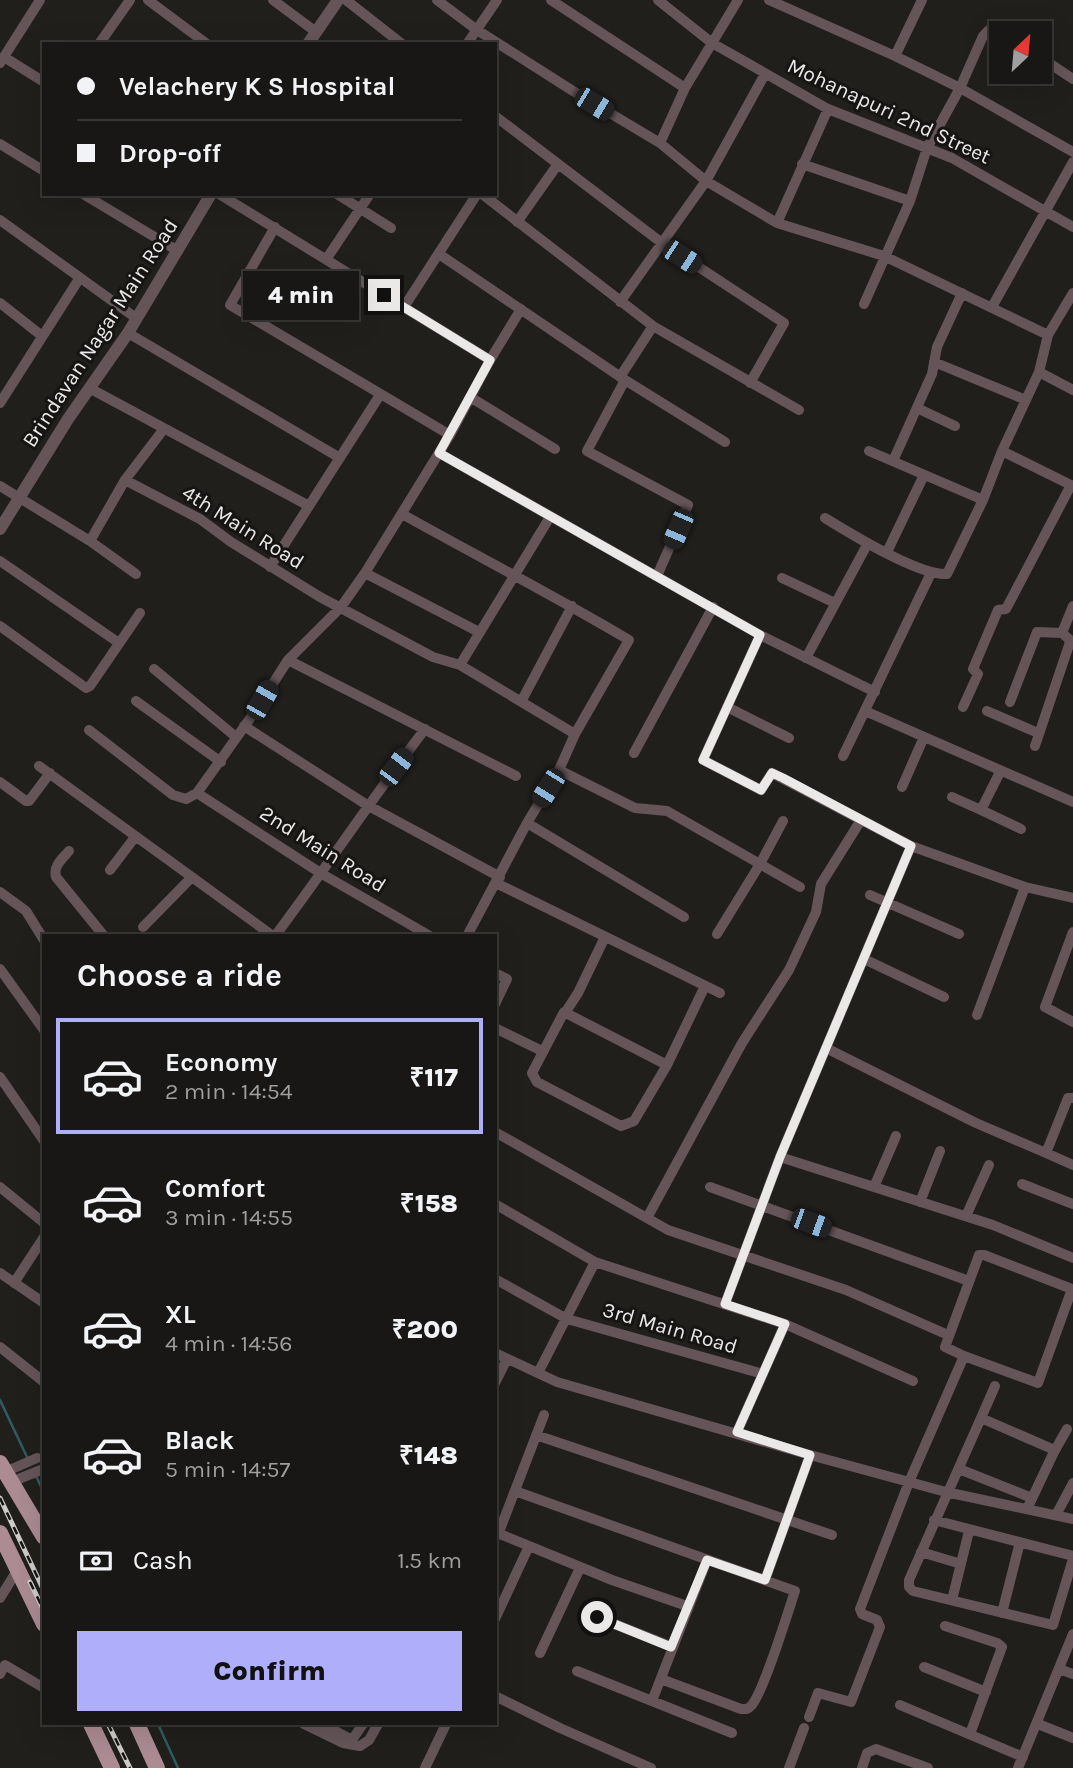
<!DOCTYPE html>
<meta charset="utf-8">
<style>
:root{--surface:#181715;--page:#21201e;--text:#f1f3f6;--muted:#9f9fa0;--line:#363634;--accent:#aeaefb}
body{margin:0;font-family:Karla,sans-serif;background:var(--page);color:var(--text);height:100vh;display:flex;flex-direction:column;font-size:26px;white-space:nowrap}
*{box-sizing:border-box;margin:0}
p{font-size:23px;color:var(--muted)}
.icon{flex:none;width:38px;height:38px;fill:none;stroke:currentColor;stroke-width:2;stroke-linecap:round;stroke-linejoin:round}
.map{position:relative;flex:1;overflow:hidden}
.details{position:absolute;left:42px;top:934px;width:455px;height:791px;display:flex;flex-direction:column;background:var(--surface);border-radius:0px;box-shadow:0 7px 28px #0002,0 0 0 2px var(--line)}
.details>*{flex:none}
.hud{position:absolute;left:42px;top:42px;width:455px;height:154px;border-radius:0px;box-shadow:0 7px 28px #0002,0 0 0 2px var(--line);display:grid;align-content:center;height:154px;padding:0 35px;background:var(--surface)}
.needle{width:46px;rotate:26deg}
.fabs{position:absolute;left:989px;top:21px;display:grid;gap:14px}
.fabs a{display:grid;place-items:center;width:63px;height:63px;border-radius:0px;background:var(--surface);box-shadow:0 7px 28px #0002,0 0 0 2px var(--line);font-size:35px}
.end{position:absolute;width:32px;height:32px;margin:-16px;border:9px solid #eae9e7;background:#111;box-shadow:0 0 0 4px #111}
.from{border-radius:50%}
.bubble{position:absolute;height:49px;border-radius:0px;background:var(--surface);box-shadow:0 7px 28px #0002,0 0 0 2px var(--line);font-size:23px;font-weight:800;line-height:49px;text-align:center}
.car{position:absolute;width:21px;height:42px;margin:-21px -10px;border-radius:9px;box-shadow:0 0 5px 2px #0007;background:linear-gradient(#222 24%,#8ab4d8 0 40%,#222 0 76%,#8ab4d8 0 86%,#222 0)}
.hud b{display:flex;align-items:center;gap:24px;height:66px;font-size:26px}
.hud b+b{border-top:2px solid var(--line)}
.hud i{width:18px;height:18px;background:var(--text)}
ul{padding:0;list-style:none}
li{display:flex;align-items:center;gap:21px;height:116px;margin:0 14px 10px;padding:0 21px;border:4px solid transparent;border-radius:0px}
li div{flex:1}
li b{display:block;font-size:26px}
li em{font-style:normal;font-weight:800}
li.current{border-color:var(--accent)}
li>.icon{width:63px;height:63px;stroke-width:1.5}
h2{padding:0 35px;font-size:32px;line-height:84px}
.pay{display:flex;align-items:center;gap:18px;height:77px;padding:0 35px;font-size:26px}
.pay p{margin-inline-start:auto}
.button{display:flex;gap:14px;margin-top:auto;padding:14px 35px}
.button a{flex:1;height:80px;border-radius:0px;background:var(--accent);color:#111;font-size:28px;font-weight:800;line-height:80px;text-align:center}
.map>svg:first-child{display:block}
</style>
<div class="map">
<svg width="1073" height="1768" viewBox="0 0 1073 1768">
<rect width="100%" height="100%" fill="#201f1c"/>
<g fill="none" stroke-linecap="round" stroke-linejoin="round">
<path stroke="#305b63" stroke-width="2.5" d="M 0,1400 L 27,1457
M 36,1476 L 44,1493
M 158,1724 L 178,1768"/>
<path stroke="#655559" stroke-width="10" d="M 148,0 L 207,44
M 273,0 L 316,32
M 346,0 L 402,44
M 437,0 L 477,30 L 573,91 L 660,143 L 706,181 L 777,223 L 884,256 L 1048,335
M 551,0 L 685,88
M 658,0 L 712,43 L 828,109 L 952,158 L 1073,227
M 769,0 L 895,56 L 960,88 L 1073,152
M 99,44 L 130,0
M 467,44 L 497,0
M 895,56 L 922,0
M 4,57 L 44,82
M 1040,57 L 1073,79
M 0,63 L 40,0
M 495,116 L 662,243 L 784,323 L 750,383
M 660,143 L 685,88 L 738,0
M 0,144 L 44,171
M 802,164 L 910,201
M 83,194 L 178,251
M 219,194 L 490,360
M 337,194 L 391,228
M 482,194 L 653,326 L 799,410
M 0,220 L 136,318
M 517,222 L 558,164
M 777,223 L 828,109
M 275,227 L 230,305 L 450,435
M 439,254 L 625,380 L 725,442
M 327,258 L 370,194
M 620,302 L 706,181 L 765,74
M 0,303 L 42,336
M 864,304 L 910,201 L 927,148 L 960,88 L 983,36 L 989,30 L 1002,33
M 404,307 L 477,194
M 992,307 L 1073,162
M 128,333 L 340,458
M 934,362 L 1026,400
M 1039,372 L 1073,390
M 620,377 L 653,326
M 625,380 L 587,451 L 688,505 L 657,576
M 91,389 L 309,506
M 470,397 L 555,449
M 0,403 L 79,279
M 917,408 L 955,426
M 869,451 L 983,500
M 1002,451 L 1073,486
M 439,453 L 760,635 L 875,692
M 893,461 L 932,374 L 937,347 L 962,293
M 125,480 L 200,519 L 231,542 L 320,597 L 433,657 L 460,665 L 575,734
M 0,486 L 90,541 L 136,574
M 402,514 C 477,556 555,596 629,640 L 575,734 L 559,770 L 527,823 L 467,936
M 825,518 C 851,534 919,576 947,574 L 983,500 L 1002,451 L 1039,372 L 1048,335 L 1073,293
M 90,541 L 125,480 L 163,430
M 887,552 L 924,475
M 0,561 L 119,643
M 270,567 L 380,395
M 365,573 L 479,632
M 782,578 L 835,603
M 0,626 L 86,688 L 90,686 L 140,613
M 760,635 L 703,760 L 761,790 L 772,773 L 911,846 L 1025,887 L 1073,898
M 806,658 L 868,543
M 288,660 L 516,776
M 460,665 L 550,517
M 154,669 L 236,737
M 522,700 L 572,606
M 136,701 L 221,762
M 1010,702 L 1037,632 L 1062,633
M 727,707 L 789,738
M 963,707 L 978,674 L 973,669 L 998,610 L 1006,609 L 1071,485
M 865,711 L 1073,802
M 987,711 L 1038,733
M 244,726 L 367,805 L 500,877
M 89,730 L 173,795 L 186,799 L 197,793 L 254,713 L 288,660 L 341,607 L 365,573 L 450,435 L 490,360 L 521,309
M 1035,746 L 1069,645 L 1070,640 L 1062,633 L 1073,606
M 634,753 L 713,607
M 843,756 L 931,573
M 39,766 L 273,936
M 559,770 L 635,808 L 667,811 L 760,864 L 717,934
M 0,782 L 26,801 L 29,801 L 50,773
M 902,787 L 924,737
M 197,793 L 322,874 L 430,936
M 952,797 L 981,810 L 1000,772
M 981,810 L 1021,829
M 783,821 L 760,864 L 800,887
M 527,823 L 684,917
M 69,851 C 62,859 53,866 56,877 L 104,936
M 110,870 L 135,837
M 496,883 L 720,993
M 0,892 L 26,911 L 44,940
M 870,895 L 959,934
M 143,927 L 191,878
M 1073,932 L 1045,1007 L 1073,1022
M 275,936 C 326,868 373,797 425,729
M 864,959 L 944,997
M 0,969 L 44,1030
M 495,973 L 507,979 L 495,1004
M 565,1013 L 578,993 L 605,937
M 977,1015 L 1025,887
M 495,1028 L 542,1051
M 826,1048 L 976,1123 L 1046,1153
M 667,1065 L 564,1012 L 532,1073 L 537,1082 L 621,1126 L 634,1121 L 667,1065 L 705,986
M 0,1077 L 44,1141
M 1073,1098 L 1068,1098 L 1046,1153 L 1073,1165
M 495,1132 L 668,1230 L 846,1290 L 948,1335
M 780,1157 L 993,1225 L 1073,1258
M 1022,1184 L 1073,1204
M 0,1187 L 44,1223
M 710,1187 L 969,1281
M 874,1187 L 896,1136
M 920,1202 L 940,1151
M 495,1204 L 595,1262 L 785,1324 L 913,1381
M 966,1216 L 989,1165
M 647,1218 L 742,1043 L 789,970 L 816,912 L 821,884 L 861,820
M 0,1273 L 44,1303
M 495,1279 L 567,1319 L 763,1374
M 14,1283 L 44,1237
M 725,1304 L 780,1157 L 911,846
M 0,1347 L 44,1382
M 495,1353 L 557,1382 L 810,1455 L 946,1492 L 1073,1519
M 538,1373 L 595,1262
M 495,1383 L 507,1359
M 981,1418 L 995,1386
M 737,1432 L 785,1324
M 536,1435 L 832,1535
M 1054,1452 L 1067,1429
M 959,1469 L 1032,1498
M 5,1472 L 37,1458
M 11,1482 L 41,1470
M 515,1491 L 795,1591 C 788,1612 763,1694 751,1706 C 747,1710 746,1709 741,1709 L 661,1679
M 1027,1509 L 1054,1452 L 1050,1448 L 981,1418 L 909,1580 L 909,1587 L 913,1591 L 1053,1625 L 1073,1559
M 1056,1515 L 1073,1483
M 934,1520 L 1073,1556
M 495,1532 L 612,1580 L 687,1606
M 499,1532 L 544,1415
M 921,1552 L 961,1564
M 765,1580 L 810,1455
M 0,1598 L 18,1569
M 952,1600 L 969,1531
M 1002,1613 L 1020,1542
M 597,1617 L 672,1647
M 495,1619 L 529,1546
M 945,1626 L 997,1643 L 1002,1647 L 970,1734
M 540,1653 L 580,1568
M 924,1667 L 986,1692
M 1059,1669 L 1073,1674
M 577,1671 L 732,1733
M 0,1674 L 5,1665 L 44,1688
M 495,1696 L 560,1728 L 651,1768
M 652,1701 L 707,1560
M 900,1705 L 1023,1757
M 809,1717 L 818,1693 L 851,1702 L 880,1627 L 877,1620 L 862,1614 L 860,1609 L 909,1482 L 964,1356 L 1038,1383 L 1072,1289 L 984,1255 L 979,1255 L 945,1347 L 964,1356
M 304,1724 L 343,1743 L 360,1746 L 369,1740 L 378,1724
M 322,1724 L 352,1740 L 363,1724
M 1038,1724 L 1073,1738
M 425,1768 L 446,1724
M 789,1768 L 804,1728
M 862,1768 L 867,1753 L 876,1749 L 928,1768
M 1018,1768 L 1073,1634"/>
<path stroke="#655559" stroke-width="12" d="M 308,44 L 338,0
M 0,529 L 68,419 L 128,333 L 211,194"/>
<path stroke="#ac8b93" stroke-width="16" d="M 0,1463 L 44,1537
M 0,1533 L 44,1624
M 91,1724 L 112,1768
M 137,1724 L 157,1768"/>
<defs>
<path id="rail" d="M 0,1498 L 44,1591
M 30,1582 L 44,1611
M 108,1724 L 130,1768"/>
</defs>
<use href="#rail" stroke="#cccbc9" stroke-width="5"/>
<use href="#rail" stroke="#171513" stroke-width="2.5" stroke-dasharray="8" stroke-linecap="butt"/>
</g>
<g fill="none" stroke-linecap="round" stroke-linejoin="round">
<path stroke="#eae9e7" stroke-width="9" d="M 384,295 L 490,360 L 439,453 L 760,635 L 703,760 L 761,790 L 772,773 L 783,778 L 911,846 L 780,1157 L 725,1304 L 785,1324 L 737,1432 L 810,1455 L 765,1580 L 707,1560 L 671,1647 L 597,1617"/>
</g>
<g text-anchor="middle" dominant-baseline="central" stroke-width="6" stroke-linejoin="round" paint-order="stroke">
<g font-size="21" fill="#eae9e7" stroke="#171513">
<text transform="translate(889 111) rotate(25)">Mohanapuri 2nd Street</text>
<text transform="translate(100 333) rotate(-57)">Brindavan Nagar Main Road</text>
<text transform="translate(243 527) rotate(32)">4th Main Road</text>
<text transform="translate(323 849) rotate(32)">2nd Main Road</text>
<text transform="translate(670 1328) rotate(16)">3rd Main Road</text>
</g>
</g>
</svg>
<div class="fabs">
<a><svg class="needle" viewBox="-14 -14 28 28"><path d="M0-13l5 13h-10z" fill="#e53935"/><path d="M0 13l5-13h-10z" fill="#9f9fa0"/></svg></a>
</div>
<i class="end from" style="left:597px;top:1617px"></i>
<i class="end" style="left:384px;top:295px"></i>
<div class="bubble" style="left:243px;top:271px;width:116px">4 min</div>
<i class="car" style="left:594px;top:104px;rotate:121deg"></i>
<i class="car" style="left:682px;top:257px;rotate:123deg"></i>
<i class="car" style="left:678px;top:529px;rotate:203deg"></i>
<i class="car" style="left:262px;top:700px;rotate:30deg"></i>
<i class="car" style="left:396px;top:767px;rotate:37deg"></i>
<i class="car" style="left:548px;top:788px;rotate:212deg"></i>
<i class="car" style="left:811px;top:1223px;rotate:110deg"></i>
<div class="hud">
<b><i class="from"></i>Velachery K S Hospital</b>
<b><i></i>Drop-off</b>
</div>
<section class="details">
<h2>Choose a ride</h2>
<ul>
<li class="current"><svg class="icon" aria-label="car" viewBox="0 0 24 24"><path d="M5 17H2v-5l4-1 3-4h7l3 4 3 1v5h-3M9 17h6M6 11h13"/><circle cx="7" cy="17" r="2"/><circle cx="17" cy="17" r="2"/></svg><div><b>Economy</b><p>2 min · 14:54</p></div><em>₹117</em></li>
<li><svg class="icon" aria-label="car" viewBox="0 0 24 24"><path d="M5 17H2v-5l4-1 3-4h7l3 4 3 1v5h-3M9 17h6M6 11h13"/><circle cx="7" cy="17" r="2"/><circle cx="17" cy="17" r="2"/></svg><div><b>Comfort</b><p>3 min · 14:55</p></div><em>₹158</em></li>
<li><svg class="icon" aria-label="car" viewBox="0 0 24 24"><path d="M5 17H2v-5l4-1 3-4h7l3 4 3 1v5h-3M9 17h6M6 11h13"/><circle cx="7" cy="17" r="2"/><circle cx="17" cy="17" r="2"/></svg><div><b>XL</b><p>4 min · 14:56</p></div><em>₹200</em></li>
<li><svg class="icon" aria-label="car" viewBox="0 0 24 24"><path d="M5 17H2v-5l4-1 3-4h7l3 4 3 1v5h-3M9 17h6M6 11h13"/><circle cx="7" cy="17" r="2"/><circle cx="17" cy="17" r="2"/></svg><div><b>Black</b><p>5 min · 14:57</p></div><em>₹148</em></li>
</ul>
<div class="pay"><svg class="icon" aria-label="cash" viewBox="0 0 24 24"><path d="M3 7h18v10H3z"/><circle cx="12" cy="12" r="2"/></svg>Cash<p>1.5 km</p></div>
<div class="button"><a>Confirm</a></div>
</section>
</div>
